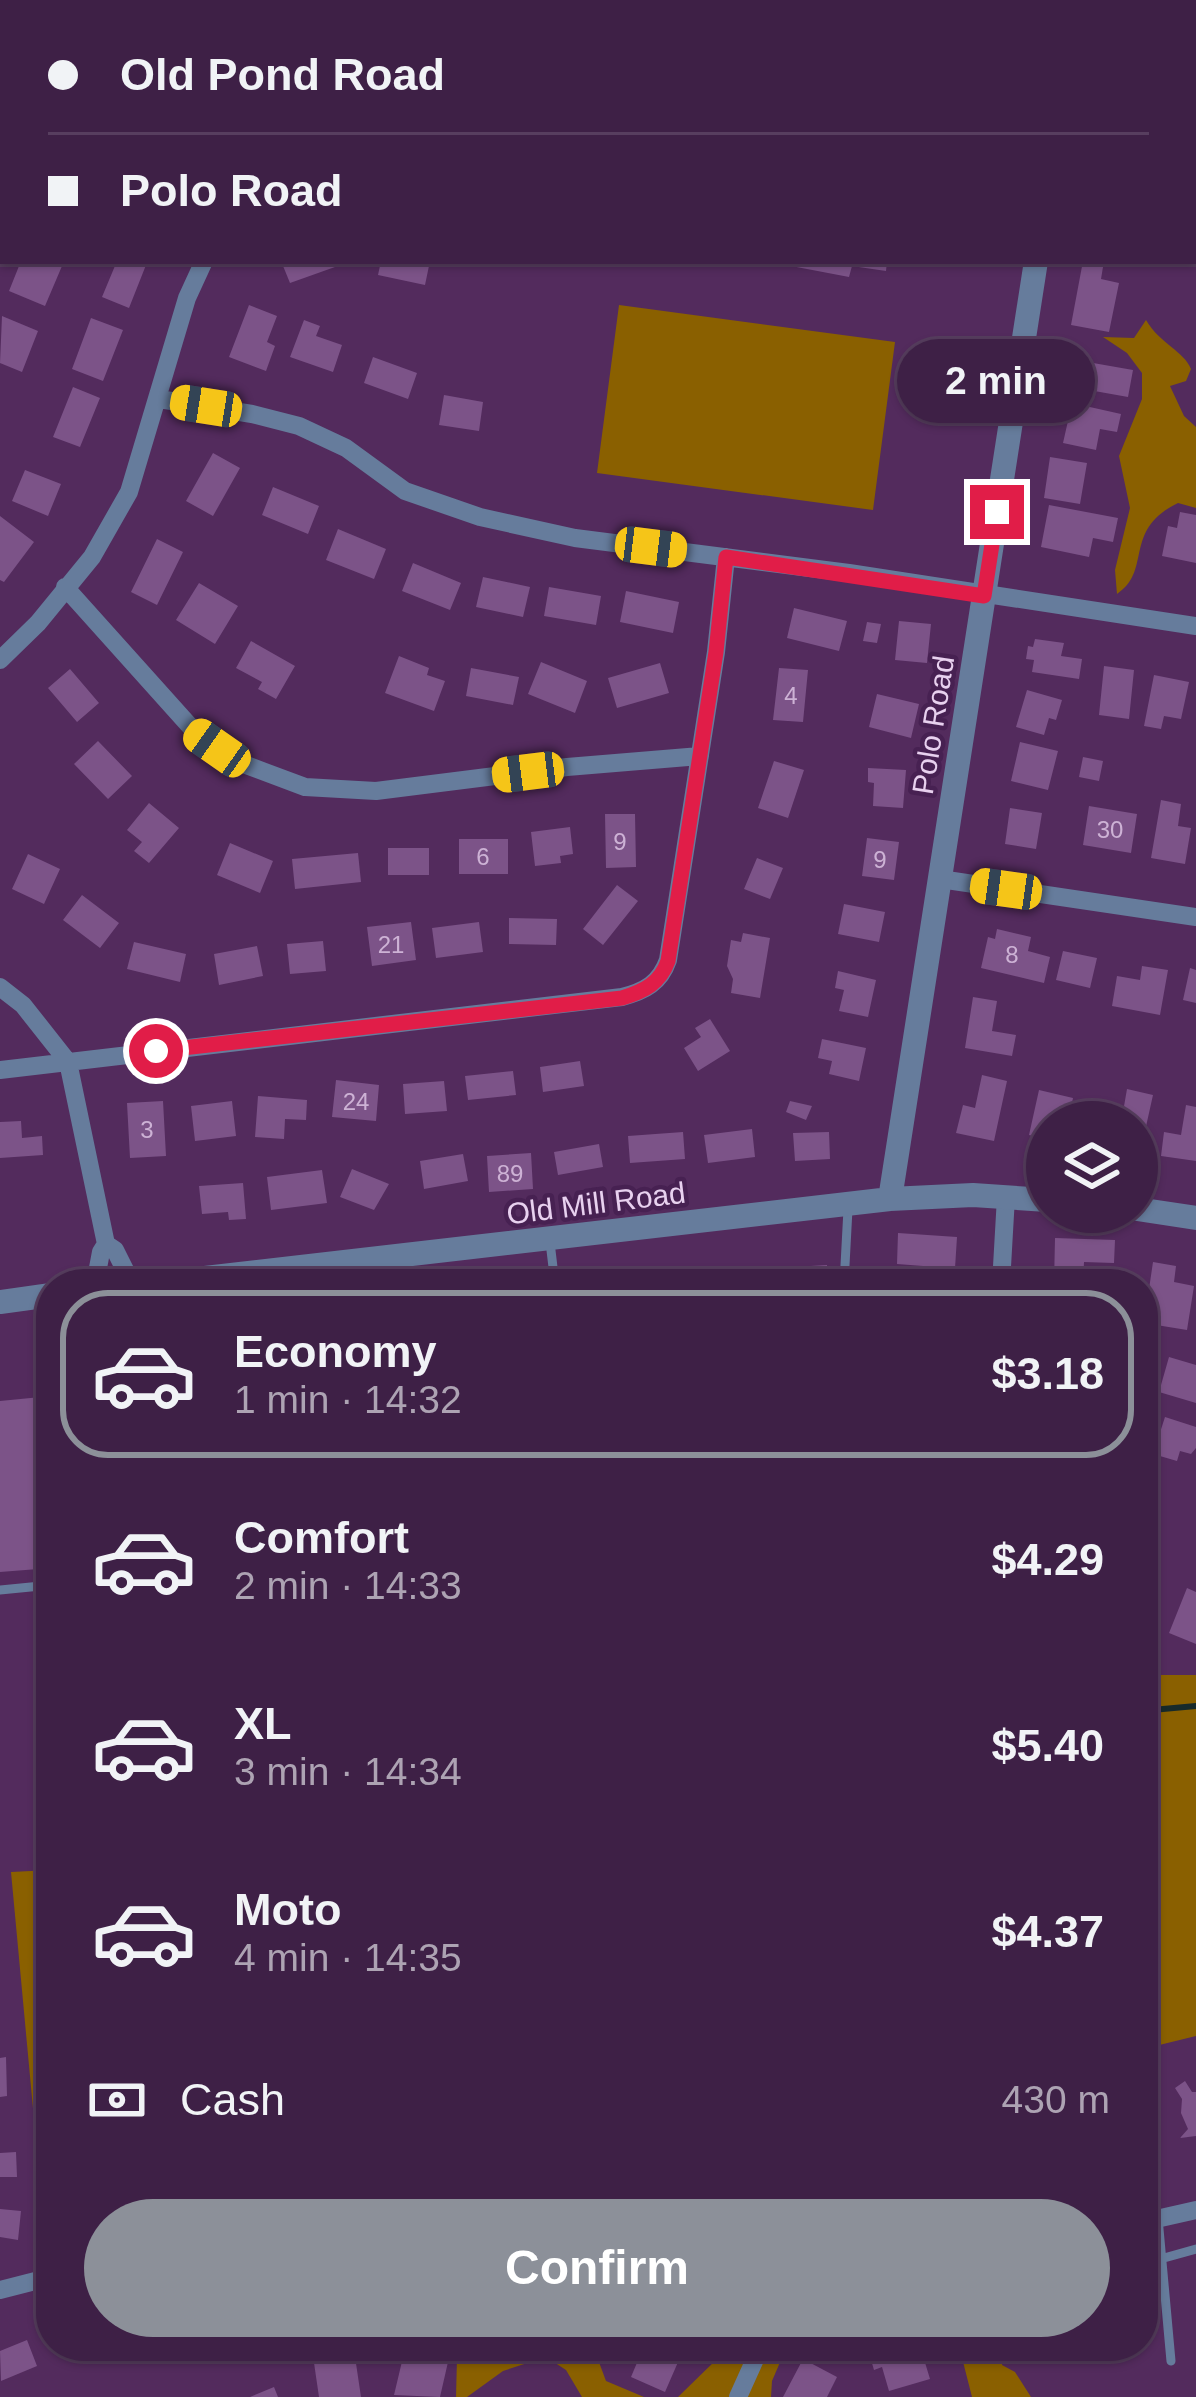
<!DOCTYPE html>
<meta charset="utf-8">
<style>
:root{--surface:#3e2046;--page:#492d51;--text:#f1f3f6;--muted:#ada3b3;--line:#573e5f;--accent:#8c9099}
body{margin:0;font-family:Helvetica,sans-serif;background:var(--page);color:var(--text);height:100vh;display:flex;flex-direction:column;font-size:45px;white-space:nowrap}
*{box-sizing:border-box;margin:0}
p{font-size:39px;color:var(--muted)}
.icon{flex:none;width:66px;height:66px;fill:none;stroke:currentColor;stroke-width:2;stroke-linecap:round;stroke-linejoin:round}
.map{position:relative;flex:1;overflow:hidden}
.panel{position:absolute;left:36px;top:1269px;width:1122px;height:1092px;display:flex;flex-direction:column;background:var(--surface);border-radius:48px;box-shadow:0 3px 9px #0004,0 0 0 3px var(--line)}
.panel>*{flex:none}
.guide{position:absolute;left:0px;top:0px;width:1197px;height:264px;box-shadow:0 3px 9px #0004,0 0 0 3px var(--line);display:grid;align-content:center;height:264px;padding:0 48px;background:var(--surface)}
.controls{position:absolute;left:1026px;top:1101px;display:grid;gap:24px}
.controls a{display:grid;place-items:center;width:132px;height:132px;border-radius:50%;background:var(--surface);box-shadow:0 3px 9px #0004,0 0 0 3px var(--line);font-size:60px}
.end{position:absolute;width:54px;height:54px;margin:-27px;border:15px solid #e11d48;background:#fff;box-shadow:0 0 0 6px #fff}
.from{border-radius:50%}
.bubble{position:absolute;height:84px;border-radius:42px;background:var(--surface);box-shadow:0 3px 9px #0004,0 0 0 3px var(--line);font-size:39px;font-weight:800;line-height:84px;text-align:center}
.car{position:absolute;width:36px;height:72px;margin:-36px -18px;border-radius:15px;box-shadow:0 0 9px 3px #0007;background:linear-gradient(#f5c518 24%,#345 0 40%,#f5c518 0 76%,#345 0 86%,#f5c518 0)}
.guide b{display:flex;align-items:center;gap:42px;height:114px;font-size:45px}
.guide b+b{border-top:3px solid var(--line)}
.guide i{width:30px;height:30px;background:var(--text)}
ul{padding:21px 0 0;list-style:none}
li{display:flex;align-items:center;gap:36px;height:168px;margin:0 24px 18px;padding:0 24px;border:6px solid transparent;border-radius:48px}
li div{flex:1}
li b{display:block;font-size:45px}
li em{font-style:normal;font-weight:800}
li.on{border-color:var(--accent)}
li>.icon{width:108px;height:108px;stroke-width:1.5}
.pay{display:flex;align-items:center;gap:30px;height:132px;padding:0 48px;font-size:45px}
.pay p{margin-inline-start:auto}
.button{display:flex;gap:24px;margin-top:auto;padding:24px 48px}
.button a{flex:1;height:138px;border-radius:72px;background:var(--accent);color:#fff;font-size:48px;font-weight:800;line-height:138px;text-align:center}
.map>svg:first-child{display:block}
</style>
<div class="map">
<svg width="1196" height="2397" viewBox="0 0 1196 2397">
<rect width="100%" height="100%" fill="#532b5d"/>
<path fill="#8a6000" d="M 619,305 L 895,342 L 873,510 L 597,473 Z
M 1146,320 C 1160,344 1184,351 1191,369 L 1186,381 L 1170,386 L 1184,416 L 1196,427 L 1196,508 L 1178,503 C 1122,530 1153,570 1117,594 L 1115,570 L 1130,508 L 1119,456 L 1142,399 L 1142,373 L 1127,353 L 1103,337 L 1134,338 Z
M 1143,1675 L 1196,1675 L 1196,2036 L 1143,2049 Z
M 51,1870 L 51,2127 L 35,2130 L 11,1872 Z
M 441,2346 L 593,2346 L 606,2381 L 644,2397 L 582,2397 L 566,2370 L 546,2357 L 503,2371 L 467,2397 L 456,2397 L 457,2358 Z
M 724,2346 L 787,2346 L 772,2381 L 771,2397 L 678,2397 L 719,2357 Z
M 959,2346 L 1004,2346 L 1002,2365 L 1015,2372 L 1031,2397 L 972,2397 Z"/>
<g fill="none" stroke-linecap="round" stroke-linejoin="round">
<path stroke="#172a2b" stroke-width="6" d="M 1143,1717 L 1152,1710 L 1196,1706"/>
</g>
<path fill="#7c5388" d="M 21,261 L 50,261 L 62,266 L 45,306 L 9,291 Z
M 117,261 L 146,265 L 129,308 L 102,297 Z
M 281,261 L 349,261 L 349,262 L 290,283 Z
M 381,261 L 430,261 L 425,285 L 378,275 Z
M 765,261 L 887,261 L 886,271 L 852,266 L 849,277 Z
M 1083,261 L 1104,261 L 1101,279 L 1119,283 L 1109,332 L 1071,325 Z
M 249,305 L 277,316 L 267,342 L 275,346 L 266,371 L 229,357 Z
M 2,316 L 38,331 L 22,372 L 0,363 Z
M 91,318 L 123,330 L 103,381 L 72,369 Z
M 304,320 L 320,326 L 316,336 L 342,345 L 333,372 L 290,357 Z
M 373,357 L 417,373 L 408,399 L 364,383 Z
M 1076,360 L 1133,370 L 1128,397 L 1072,387 Z
M 73,387 L 100,398 L 80,447 L 53,437 Z
M 444,395 L 483,402 L 479,431 L 439,425 Z
M 1072,403 L 1121,414 L 1117,432 L 1100,429 L 1096,450 L 1063,443 Z
M 213,453 L 240,468 L 213,516 L 186,501 Z
M 1050,457 L 1087,463 L 1080,504 L 1044,498 Z
M 25,470 L 61,484 L 48,516 L 12,501 Z
M 273,487 L 319,506 L 308,534 L 262,515 Z
M 1049,505 L 1118,518 L 1113,542 L 1093,538 L 1089,557 L 1041,547 Z
M 1180,512 L 1196,515 L 1196,563 L 1162,556 L 1168,526 L 1177,528 Z
M 0,516 L 34,542 L 4,582 L 0,580 Z
M 338,529 L 386,549 L 374,579 L 326,560 Z
M 157,539 L 183,552 L 157,605 L 131,592 Z
M 413,563 L 461,583 L 450,610 L 402,591 Z
M 483,577 L 530,587 L 523,617 L 476,607 Z
M 199,583 L 238,606 L 215,644 L 176,620 Z
M 549,587 L 601,596 L 596,625 L 544,616 Z
M 626,591 L 679,602 L 673,633 L 620,622 Z
M 794,608 L 847,621 L 839,651 L 787,638 Z
M 899,621 L 931,624 L 927,663 L 895,660 Z
M 867,622 L 881,624 L 877,643 L 863,641 Z
M 1035,639 L 1064,643 L 1061,656 L 1082,659 L 1079,679 L 1032,672 L 1034,660 L 1026,659 L 1028,646 L 1033,647 Z
M 251,641 L 295,666 L 276,699 L 258,689 L 262,682 L 236,668 Z
M 399,656 L 429,668 L 427,675 L 445,681 L 434,711 L 385,693 Z
M 541,662 L 587,681 L 575,713 L 528,694 Z
M 660,663 L 669,693 L 617,708 L 608,678 Z
M 1104,666 L 1134,670 L 1129,719 L 1099,715 Z
M 471,668 L 519,677 L 513,705 L 466,696 Z
M 779,668 L 808,670 L 803,722 L 773,720 Z
M 70,669 L 99,703 L 77,722 L 48,688 Z
M 1154,675 L 1189,682 L 1181,719 L 1164,716 L 1161,729 L 1144,726 Z
M 1027,690 L 1062,700 L 1056,720 L 1049,718 L 1044,735 L 1016,727 Z
M 877,694 L 919,704 L 911,738 L 869,727 Z
M 98,741 L 132,776 L 108,799 L 74,764 Z
M 1020,742 L 1058,751 L 1048,790 L 1011,781 Z
M 1083,757 L 1103,761 L 1099,781 L 1079,777 Z
M 774,761 L 804,770 L 788,818 L 758,808 Z
M 868,768 L 906,770 L 903,808 L 873,806 L 874,783 L 868,782 Z
M 1161,800 L 1181,804 L 1178,826 L 1191,828 L 1185,864 L 1151,858 Z
M 149,803 L 179,828 L 149,863 L 134,851 L 142,842 L 127,830 Z
M 1089,806 L 1137,814 L 1131,853 L 1083,845 Z
M 1010,808 L 1042,813 L 1036,849 L 1005,844 Z
M 605,814 L 635,814 L 636,867 L 606,868 Z
M 570,827 L 573,854 L 560,856 L 561,863 L 535,866 L 531,832 Z
M 867,838 L 899,842 L 894,880 L 862,876 Z
M 459,839 L 508,839 L 508,874 L 459,874 Z
M 230,843 L 273,861 L 260,893 L 217,875 Z
M 388,848 L 429,848 L 429,875 L 388,875 Z
M 358,853 L 361,882 L 295,889 L 292,859 Z
M 28,854 L 60,869 L 44,904 L 12,889 Z
M 757,858 L 783,868 L 770,899 L 744,889 Z
M 617,885 L 638,901 L 603,945 L 583,929 Z
M 82,895 L 119,923 L 100,948 L 63,920 Z
M 844,904 L 885,912 L 879,942 L 838,934 Z
M 509,918 L 557,919 L 556,945 L 509,944 Z
M 411,922 L 416,960 L 372,966 L 367,927 Z
M 479,922 L 483,952 L 436,958 L 432,928 Z
M 997,929 L 1031,937 L 1028,951 L 1050,957 L 1044,983 L 981,968 L 988,937 L 995,939 Z
M 743,933 L 770,938 L 760,998 L 731,993 L 733,979 L 727,966 L 731,940 L 741,942 Z
M 323,941 L 326,971 L 290,974 L 287,944 Z
M 134,942 L 186,954 L 180,982 L 127,969 Z
M 257,946 L 263,976 L 219,985 L 214,954 Z
M 1063,951 L 1097,958 L 1090,988 L 1056,980 Z
M 1142,966 L 1168,970 L 1160,1015 L 1112,1006 L 1117,976 L 1140,980 Z
M 1190,968 L 1196,970 L 1196,1003 L 1183,1000 Z
M 838,971 L 876,980 L 868,1017 L 839,1011 L 844,990 L 835,988 Z
M 973,997 L 997,1001 L 992,1031 L 1016,1035 L 1012,1056 L 965,1048 Z
M 710,1019 L 730,1051 L 698,1071 L 684,1048 L 701,1037 L 695,1028 Z
M 822,1039 L 866,1048 L 859,1081 L 829,1074 L 832,1061 L 818,1058 Z
M 580,1061 L 584,1086 L 543,1092 L 540,1067 Z
M 513,1071 L 516,1095 L 468,1100 L 465,1076 Z
M 982,1075 L 1007,1081 L 994,1141 L 956,1133 L 963,1105 L 975,1108 Z
M 336,1080 L 379,1085 L 376,1121 L 332,1117 Z
M 444,1081 L 447,1111 L 405,1114 L 403,1084 Z
M 1127,1089 L 1153,1095 L 1139,1158 L 1137,1122 L 1099,1122 L 1102,1108 L 1123,1112 Z
M 1039,1090 L 1073,1098 L 1068,1122 L 1047,1122 L 1047,1139 L 1029,1135 Z
M 258,1096 L 307,1100 L 306,1120 L 285,1119 L 284,1139 L 255,1137 Z
M 163,1101 L 166,1156 L 130,1158 L 127,1103 Z
M 232,1101 L 236,1136 L 195,1141 L 191,1106 Z
M 790,1101 L 812,1106 L 806,1120 L 786,1112 Z
M 1186,1105 L 1196,1107 L 1196,1161 L 1161,1156 L 1164,1132 L 1181,1135 Z
M 21,1121 L 22,1138 L 42,1136 L 43,1155 L 0,1158 L 0,1122 Z
M 752,1129 L 755,1157 L 708,1163 L 704,1135 Z
M 683,1132 L 685,1159 L 630,1163 L 628,1136 Z
M 829,1132 L 830,1159 L 795,1161 L 793,1133 Z
M 599,1144 L 603,1167 L 558,1175 L 554,1152 Z
M 531,1153 L 533,1189 L 489,1192 L 487,1156 Z
M 463,1154 L 468,1181 L 424,1189 L 420,1161 Z
M 352,1169 L 389,1184 L 374,1210 L 340,1197 Z
M 322,1170 L 327,1203 L 271,1210 L 267,1177 Z
M 243,1183 L 246,1219 L 229,1220 L 228,1212 L 202,1214 L 199,1186 Z
M 898,1233 L 957,1237 L 954,1284 L 922,1282 L 923,1266 L 897,1264 Z
M 1055,1238 L 1115,1240 L 1114,1263 L 1084,1262 L 1083,1284 L 1054,1284 Z
M 1153,1262 L 1176,1266 L 1174,1282 L 1194,1286 L 1187,1330 L 1144,1323 Z
M 827,1265 L 828,1284 L 665,1284 L 664,1275 Z
M 1169,1357 L 1196,1365 L 1196,1403 L 1159,1392 Z
M 51,1396 L 51,1568 L 0,1572 L 0,1401 Z
M 1165,1417 L 1196,1427 L 1196,1448 L 1191,1454 L 1180,1451 L 1177,1461 L 1153,1454 Z
M 1143,1563 L 1156,1564 L 1146,1642 L 1143,1642 Z
M 1187,1588 L 1196,1592 L 1196,1644 L 1169,1633 Z
M 44,1769 L 51,1769 L 51,1841 L 45,1841 Z
M 6,2057 L 7,2096 L 0,2097 L 0,2058 Z
M 1185,2081 L 1192,2092 L 1196,2092 L 1196,2136 L 1180,2138 L 1188,2129 L 1181,2113 L 1182,2099 L 1175,2088 Z
M 1143,2089 L 1154,2115 L 1143,2119 Z
M 16,2152 L 17,2177 L 0,2177 L 0,2153 Z
M 0,2209 L 21,2211 L 18,2240 L 0,2237 Z
M 27,2340 L 37,2366 L 1,2381 L 0,2351 Z
M 644,2346 L 685,2346 L 665,2392 L 631,2377 Z
M 867,2346 L 920,2346 L 930,2379 L 889,2391 L 882,2367 L 874,2370 Z
M 354,2350 L 361,2397 L 319,2397 L 313,2356 Z
M 404,2353 L 448,2362 L 440,2397 L 394,2395 Z
M 803,2359 L 837,2377 L 827,2397 L 783,2397 Z
M 274,2387 L 278,2397 L 250,2397 Z"/>
<g fill="none" stroke-linecap="round" stroke-linejoin="round">
<path stroke="#667c9c" stroke-width="9" d="M 702,0 L 702,3
M 550,1242 L 555,1284
M 844,1284 L 848,1209
M 0,1590 L 51,1585
M 1158,2218 L 1171,2361
M 1164,2258 L 1196,2249"/>
<path stroke="#667c9c" stroke-width="18" d="M 410,0 L 410,3
M 154,3 L 160,0
M 1194,54 L 1196,54
M 0,157 L 3,148
M 1194,160 L 1196,163
M 159,399 L 252,414 L 299,426 L 346,448 L 405,491 L 480,517 L 575,538 L 849,573 L 1196,626
M 65,587 L 196,733 L 238,762 L 305,787 L 376,791 L 567,767 L 700,756
M 0,660 L 38,623 L 92,557 L 129,492 L 187,298 L 204,261
M 940,879 L 1196,917
M 0,987 L 23,1005 L 68,1062 L 106,1244 L 115,1250 L 132,1284
M 0,1070 L 622,997 C 645,991 660,983 668,960 L 716,652 L 726,557
M 95,1284 L 101,1252 L 106,1244
M 1001,1284 L 1006,1197
M 1143,2222 L 1196,2210
M 0,2290 L 51,2277
M 738,2397 L 761,2346"/>
<path stroke="#667c9c" stroke-width="24" d="M 1043,0 L 1045,3
M 890,1199 L 1036,261
M 1137,1209 L 1196,1218
M 152,1284 L 890,1199 L 973,1195 L 1047,1200
M 0,1302 L 51,1295"/>
</g>
<g fill="none" stroke-linecap="round" stroke-linejoin="round">
<path stroke="#e11d48" stroke-width="15" d="M 156,1051 L 622,998 C 645,991 660,983 668,961 L 716,652 L 726,557 L 984,596 L 997,512"/>
</g>
<g text-anchor="middle" dominant-baseline="central" stroke-width="9" stroke-linejoin="round" paint-order="stroke">
<g font-size="24" fill="#cdb2d5">
<text x="791" y="695">4</text>
<text x="1110" y="829">30</text>
<text x="620" y="841">9</text>
<text x="483" y="856">6</text>
<text x="880" y="859">9</text>
<text x="391" y="944">21</text>
<text x="1012" y="954">8</text>
<text x="356" y="1101">24</text>
<text x="147" y="1129">3</text>
<text x="510" y="1173">89</text>
</g>
<g font-size="30" fill="#e8d1ef" stroke="#472152">
<text transform="translate(933 725) rotate(-81)">Polo Road</text>
<text transform="translate(596 1203) rotate(-7)">Old Mill Road</text>
</g>
</g>
</svg>
<div class="controls">
<a><svg class="icon" aria-label="layers" viewBox="0 0 24 24"><path d="M12 4l9 5-9 5-9-5zM3 14l9 5 9-5"/></svg></a>
</div>
<i class="end from" style="left:156px;top:1051px"></i>
<i class="end" style="left:997px;top:512px"></i>
<div class="bubble" style="left:897px;top:339px;width:198px">2 min</div>
<i class="car" style="left:206px;top:406px;rotate:279deg"></i>
<i class="car" style="left:651px;top:547px;rotate:97deg"></i>
<i class="car" style="left:217px;top:748px;rotate:305deg"></i>
<i class="car" style="left:528px;top:772px;rotate:263deg"></i>
<i class="car" style="left:1006px;top:889px;rotate:278deg"></i>
<div class="guide">
<b><i class="from"></i>Old Pond Road</b>
<b><i></i>Polo Road</b>
</div>
<section class="panel">
<ul>
<li class="on"><svg class="icon" aria-label="car" viewBox="0 0 24 24"><path d="M5 17H2v-5l4-1 3-4h7l3 4 3 1v5h-3M9 17h6M6 11h13"/><circle cx="7" cy="17" r="2"/><circle cx="17" cy="17" r="2"/></svg><div><b>Economy</b><p>1 min · 14:32</p></div><em>$3.18</em></li>
<li><svg class="icon" aria-label="car" viewBox="0 0 24 24"><path d="M5 17H2v-5l4-1 3-4h7l3 4 3 1v5h-3M9 17h6M6 11h13"/><circle cx="7" cy="17" r="2"/><circle cx="17" cy="17" r="2"/></svg><div><b>Comfort</b><p>2 min · 14:33</p></div><em>$4.29</em></li>
<li><svg class="icon" aria-label="car" viewBox="0 0 24 24"><path d="M5 17H2v-5l4-1 3-4h7l3 4 3 1v5h-3M9 17h6M6 11h13"/><circle cx="7" cy="17" r="2"/><circle cx="17" cy="17" r="2"/></svg><div><b>XL</b><p>3 min · 14:34</p></div><em>$5.40</em></li>
<li><svg class="icon" aria-label="car" viewBox="0 0 24 24"><path d="M5 17H2v-5l4-1 3-4h7l3 4 3 1v5h-3M9 17h6M6 11h13"/><circle cx="7" cy="17" r="2"/><circle cx="17" cy="17" r="2"/></svg><div><b>Moto</b><p>4 min · 14:35</p></div><em>$4.37</em></li>
</ul>
<div class="pay"><svg class="icon" aria-label="cash" viewBox="0 0 24 24"><path d="M3 7h18v10H3z"/><circle cx="12" cy="12" r="2"/></svg>Cash<p>430 m</p></div>
<div class="button"><a>Confirm</a></div>
</section>
</div>
